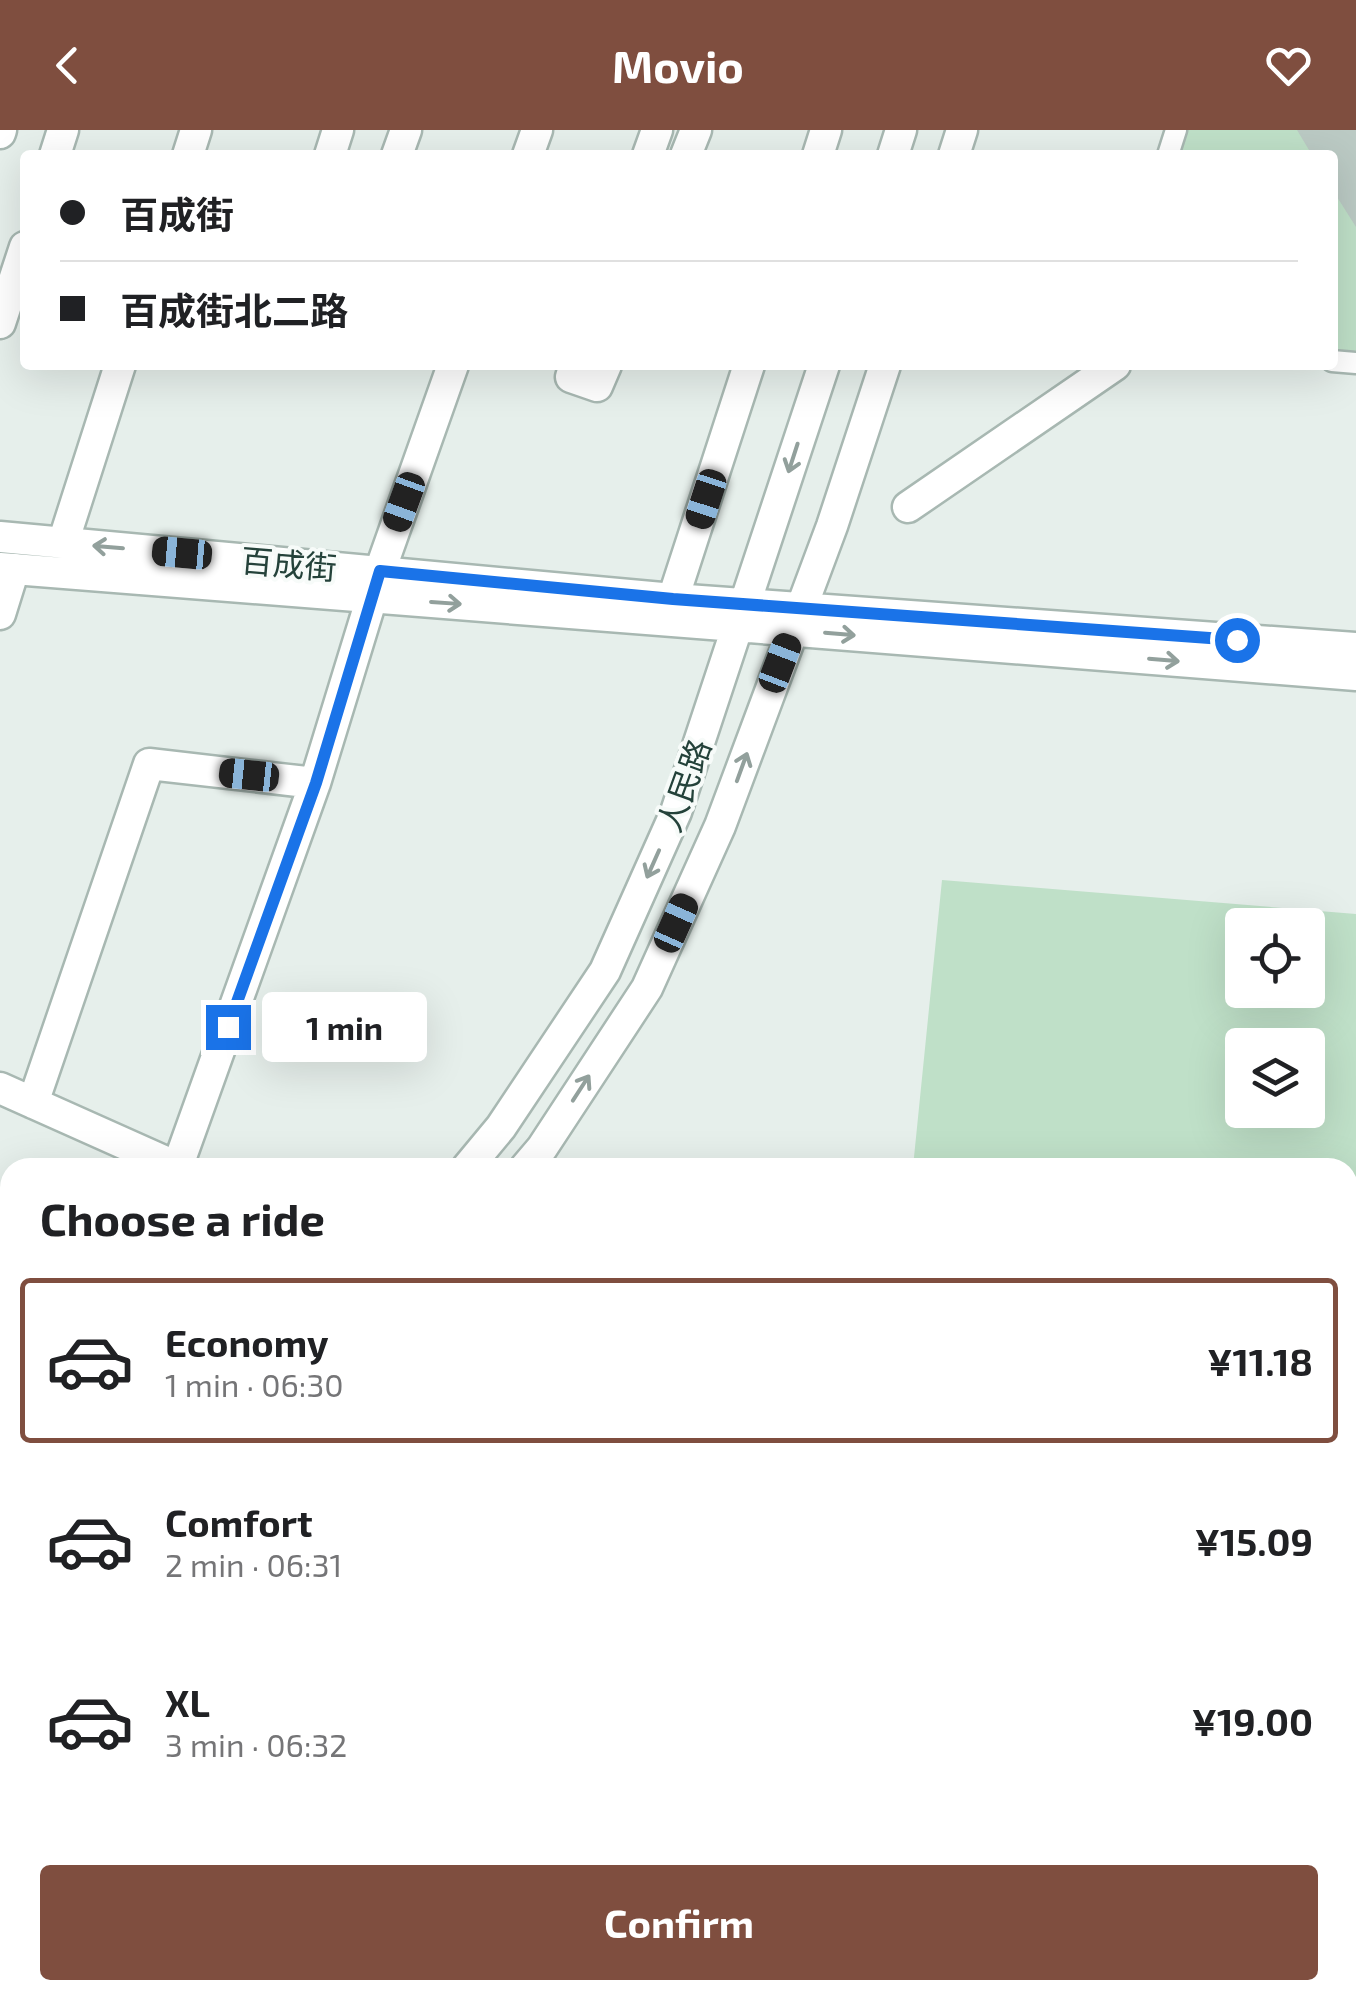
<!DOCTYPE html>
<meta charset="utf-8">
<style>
:root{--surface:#fff;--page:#f6f6f6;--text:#202124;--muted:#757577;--line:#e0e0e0;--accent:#7f4e3f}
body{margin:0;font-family:"Exo 2","Noto Sans SC",sans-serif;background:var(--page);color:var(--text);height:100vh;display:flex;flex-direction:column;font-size:38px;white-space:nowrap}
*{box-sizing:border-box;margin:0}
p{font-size:32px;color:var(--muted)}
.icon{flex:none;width:55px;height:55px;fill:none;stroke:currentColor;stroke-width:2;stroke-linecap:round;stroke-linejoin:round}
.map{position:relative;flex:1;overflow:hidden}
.side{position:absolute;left:0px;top:1028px;width:1358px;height:842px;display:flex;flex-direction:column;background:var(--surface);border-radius:30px 30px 0 0;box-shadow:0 10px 40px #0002}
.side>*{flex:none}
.banner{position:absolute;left:20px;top:20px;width:1318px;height:220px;border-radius:10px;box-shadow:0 10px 40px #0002;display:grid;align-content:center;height:220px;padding:0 40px;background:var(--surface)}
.fabs{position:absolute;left:1225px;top:778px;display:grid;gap:20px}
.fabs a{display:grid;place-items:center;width:100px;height:100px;border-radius:10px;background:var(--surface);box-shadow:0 10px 40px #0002;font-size:50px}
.end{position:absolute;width:45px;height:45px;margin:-22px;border:12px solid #1a73e8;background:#fff;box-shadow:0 0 0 5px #fff}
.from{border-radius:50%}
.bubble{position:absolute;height:70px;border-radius:10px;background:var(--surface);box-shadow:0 10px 40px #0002;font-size:32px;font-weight:700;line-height:70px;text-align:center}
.car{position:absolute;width:30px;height:60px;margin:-30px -15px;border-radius:12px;box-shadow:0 0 8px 2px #0007;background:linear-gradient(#222 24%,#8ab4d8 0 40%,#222 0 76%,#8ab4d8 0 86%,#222 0)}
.banner b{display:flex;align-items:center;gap:35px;height:95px;font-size:38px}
.banner b+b{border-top:2px solid var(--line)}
.banner i{width:25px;height:25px;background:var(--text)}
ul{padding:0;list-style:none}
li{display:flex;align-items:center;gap:30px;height:165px;margin:0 20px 15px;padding:0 20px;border:5px solid transparent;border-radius:10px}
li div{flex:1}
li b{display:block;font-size:38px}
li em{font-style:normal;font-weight:700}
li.on{border-color:var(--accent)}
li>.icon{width:90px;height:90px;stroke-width:1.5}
h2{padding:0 40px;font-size:45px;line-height:120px}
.action{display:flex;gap:20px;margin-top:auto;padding:20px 40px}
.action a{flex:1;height:115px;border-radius:10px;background:var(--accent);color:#fff;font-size:40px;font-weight:700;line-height:115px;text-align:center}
header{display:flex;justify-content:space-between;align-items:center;height:130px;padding:0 40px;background:var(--accent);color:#fff;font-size:45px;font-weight:700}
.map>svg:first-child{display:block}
</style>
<header><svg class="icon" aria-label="back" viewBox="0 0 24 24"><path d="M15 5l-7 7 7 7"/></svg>Movio<svg class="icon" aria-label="heart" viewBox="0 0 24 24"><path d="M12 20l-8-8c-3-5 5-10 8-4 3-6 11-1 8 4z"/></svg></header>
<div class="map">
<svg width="1356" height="1868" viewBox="0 0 1356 1868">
<rect width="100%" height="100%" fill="#e6efeb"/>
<path fill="#bfe0c8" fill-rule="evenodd" d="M 1176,0 L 1356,0 L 1356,233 L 1333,231 L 1332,25 L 1168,25 Z
M 942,750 L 1356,784 L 1356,1437 L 1348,1436 L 1348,1038 L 913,1037 ZM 1308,795 L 1308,860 L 1242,860 L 1242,795 ZM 1242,915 L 1308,915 L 1308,980 L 1242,980 Z"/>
<path fill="#bbcac4" d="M 1297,0 L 1356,0 L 1356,97 L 1332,59 L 1332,25 L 1312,25 Z"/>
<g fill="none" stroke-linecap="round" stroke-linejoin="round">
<defs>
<path id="service" d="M 1168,25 L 1176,0
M 1332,231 L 1356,233"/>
<path id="pedestrian" d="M 908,377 L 1115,235
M 0,1651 L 10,1652
M 1348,1764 L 1356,1765"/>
<path id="minor" d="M 0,3 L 1,0
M 55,25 L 63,0
M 188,25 L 196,0
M 330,25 L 338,0
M 397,25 L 406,0
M 528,25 L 537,0
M 648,25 L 657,0
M 686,25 L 696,0
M 818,25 L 826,0
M 0,193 L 25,117
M 575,235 L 571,247 L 597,256 L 606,235
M 63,413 L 120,235
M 673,469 L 749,235
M 0,484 L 14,439
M 0,958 L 179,1038
M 33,973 L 149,634 L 315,653
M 177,1038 L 315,653 L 380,441 L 453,235
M 0,1143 L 10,1148
M 0,1303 L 10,1290
M 0,1712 L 10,1735
M 63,1860 L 67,1868"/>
<path id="tertiary" d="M 893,25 L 901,0
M 954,25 L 962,0
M 0,407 L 673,469 L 1356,518
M 0,438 L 1356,545
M 467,1038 L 501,997 L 605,841 L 676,682 L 824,235
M 525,1038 L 542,1018 L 647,858 L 720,696 L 832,396 L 885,235
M 0,1565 L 10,1556
M 0,1624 L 10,1614"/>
</defs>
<use href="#service" stroke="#a8b8b2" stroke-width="25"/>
<use href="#pedestrian" stroke="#a8b8b2" stroke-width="35"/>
<use href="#minor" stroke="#a8b8b2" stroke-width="35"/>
<use href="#tertiary" stroke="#a8b8b2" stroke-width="35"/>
<use href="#service" stroke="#fff" stroke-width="20"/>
<use href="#pedestrian" stroke="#fff" stroke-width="30"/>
<use href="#minor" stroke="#fff" stroke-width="30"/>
<use href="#tertiary" stroke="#fff" stroke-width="30"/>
</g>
<defs><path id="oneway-shaft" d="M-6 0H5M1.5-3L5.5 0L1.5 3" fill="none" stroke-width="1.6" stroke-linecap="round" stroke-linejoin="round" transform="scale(2.5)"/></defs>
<g stroke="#92a09c">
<use href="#oneway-shaft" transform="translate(793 328) rotate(108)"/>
<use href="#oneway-shaft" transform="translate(108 417) rotate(-175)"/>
<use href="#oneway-shaft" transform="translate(446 473) rotate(4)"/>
<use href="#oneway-shaft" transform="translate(840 504) rotate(5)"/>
<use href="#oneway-shaft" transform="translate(1164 530) rotate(5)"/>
<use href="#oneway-shaft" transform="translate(742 637) rotate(-70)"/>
<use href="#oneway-shaft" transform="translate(653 734) rotate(114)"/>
<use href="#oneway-shaft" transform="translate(581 958) rotate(-57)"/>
</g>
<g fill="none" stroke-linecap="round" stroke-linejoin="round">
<path stroke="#1a73e8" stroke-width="12" d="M 228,897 L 316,653 L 380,441 L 673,469 L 1237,510"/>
</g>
<g text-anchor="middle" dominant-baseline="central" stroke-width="8" stroke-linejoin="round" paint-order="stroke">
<g font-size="32" fill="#24423a" stroke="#f7fbf9">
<text transform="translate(289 433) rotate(5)">百成街</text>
<text transform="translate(683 655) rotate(-70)">人民路</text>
</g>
</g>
</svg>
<div class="fabs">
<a><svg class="icon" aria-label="locate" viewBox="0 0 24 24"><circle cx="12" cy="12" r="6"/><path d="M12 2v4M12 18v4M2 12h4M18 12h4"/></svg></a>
<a><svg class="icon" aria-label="layers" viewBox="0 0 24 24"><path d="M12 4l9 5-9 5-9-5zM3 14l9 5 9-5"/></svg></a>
</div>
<i class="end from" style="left:1237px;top:510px"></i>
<i class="end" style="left:228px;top:897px"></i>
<div class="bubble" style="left:262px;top:862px;width:165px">1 min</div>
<i class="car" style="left:706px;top:369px;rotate:198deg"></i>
<i class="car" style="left:404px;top:372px;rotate:200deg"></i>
<i class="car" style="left:182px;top:423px;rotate:275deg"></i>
<i class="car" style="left:780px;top:533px;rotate:21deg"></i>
<i class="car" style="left:249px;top:645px;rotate:276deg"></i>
<i class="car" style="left:676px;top:793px;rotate:24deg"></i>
<div class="banner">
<b><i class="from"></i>百成街</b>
<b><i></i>百成街北二路</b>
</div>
<section class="side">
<h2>Choose a ride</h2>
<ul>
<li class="on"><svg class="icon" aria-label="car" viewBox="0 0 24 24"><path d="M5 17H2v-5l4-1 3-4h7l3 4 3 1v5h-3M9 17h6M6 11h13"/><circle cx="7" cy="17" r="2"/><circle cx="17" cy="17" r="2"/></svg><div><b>Economy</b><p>1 min · 06:30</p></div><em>¥11.18</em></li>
<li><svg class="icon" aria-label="car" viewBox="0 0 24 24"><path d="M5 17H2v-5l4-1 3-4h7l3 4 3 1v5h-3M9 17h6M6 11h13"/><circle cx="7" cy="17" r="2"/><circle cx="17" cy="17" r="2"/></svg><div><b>Comfort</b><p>2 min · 06:31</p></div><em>¥15.09</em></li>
<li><svg class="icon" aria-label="car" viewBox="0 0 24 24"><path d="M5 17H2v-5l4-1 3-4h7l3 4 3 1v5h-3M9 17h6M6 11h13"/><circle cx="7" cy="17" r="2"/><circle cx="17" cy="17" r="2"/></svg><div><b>XL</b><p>3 min · 06:32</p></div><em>¥19.00</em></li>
</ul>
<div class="action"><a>Confirm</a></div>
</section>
</div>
